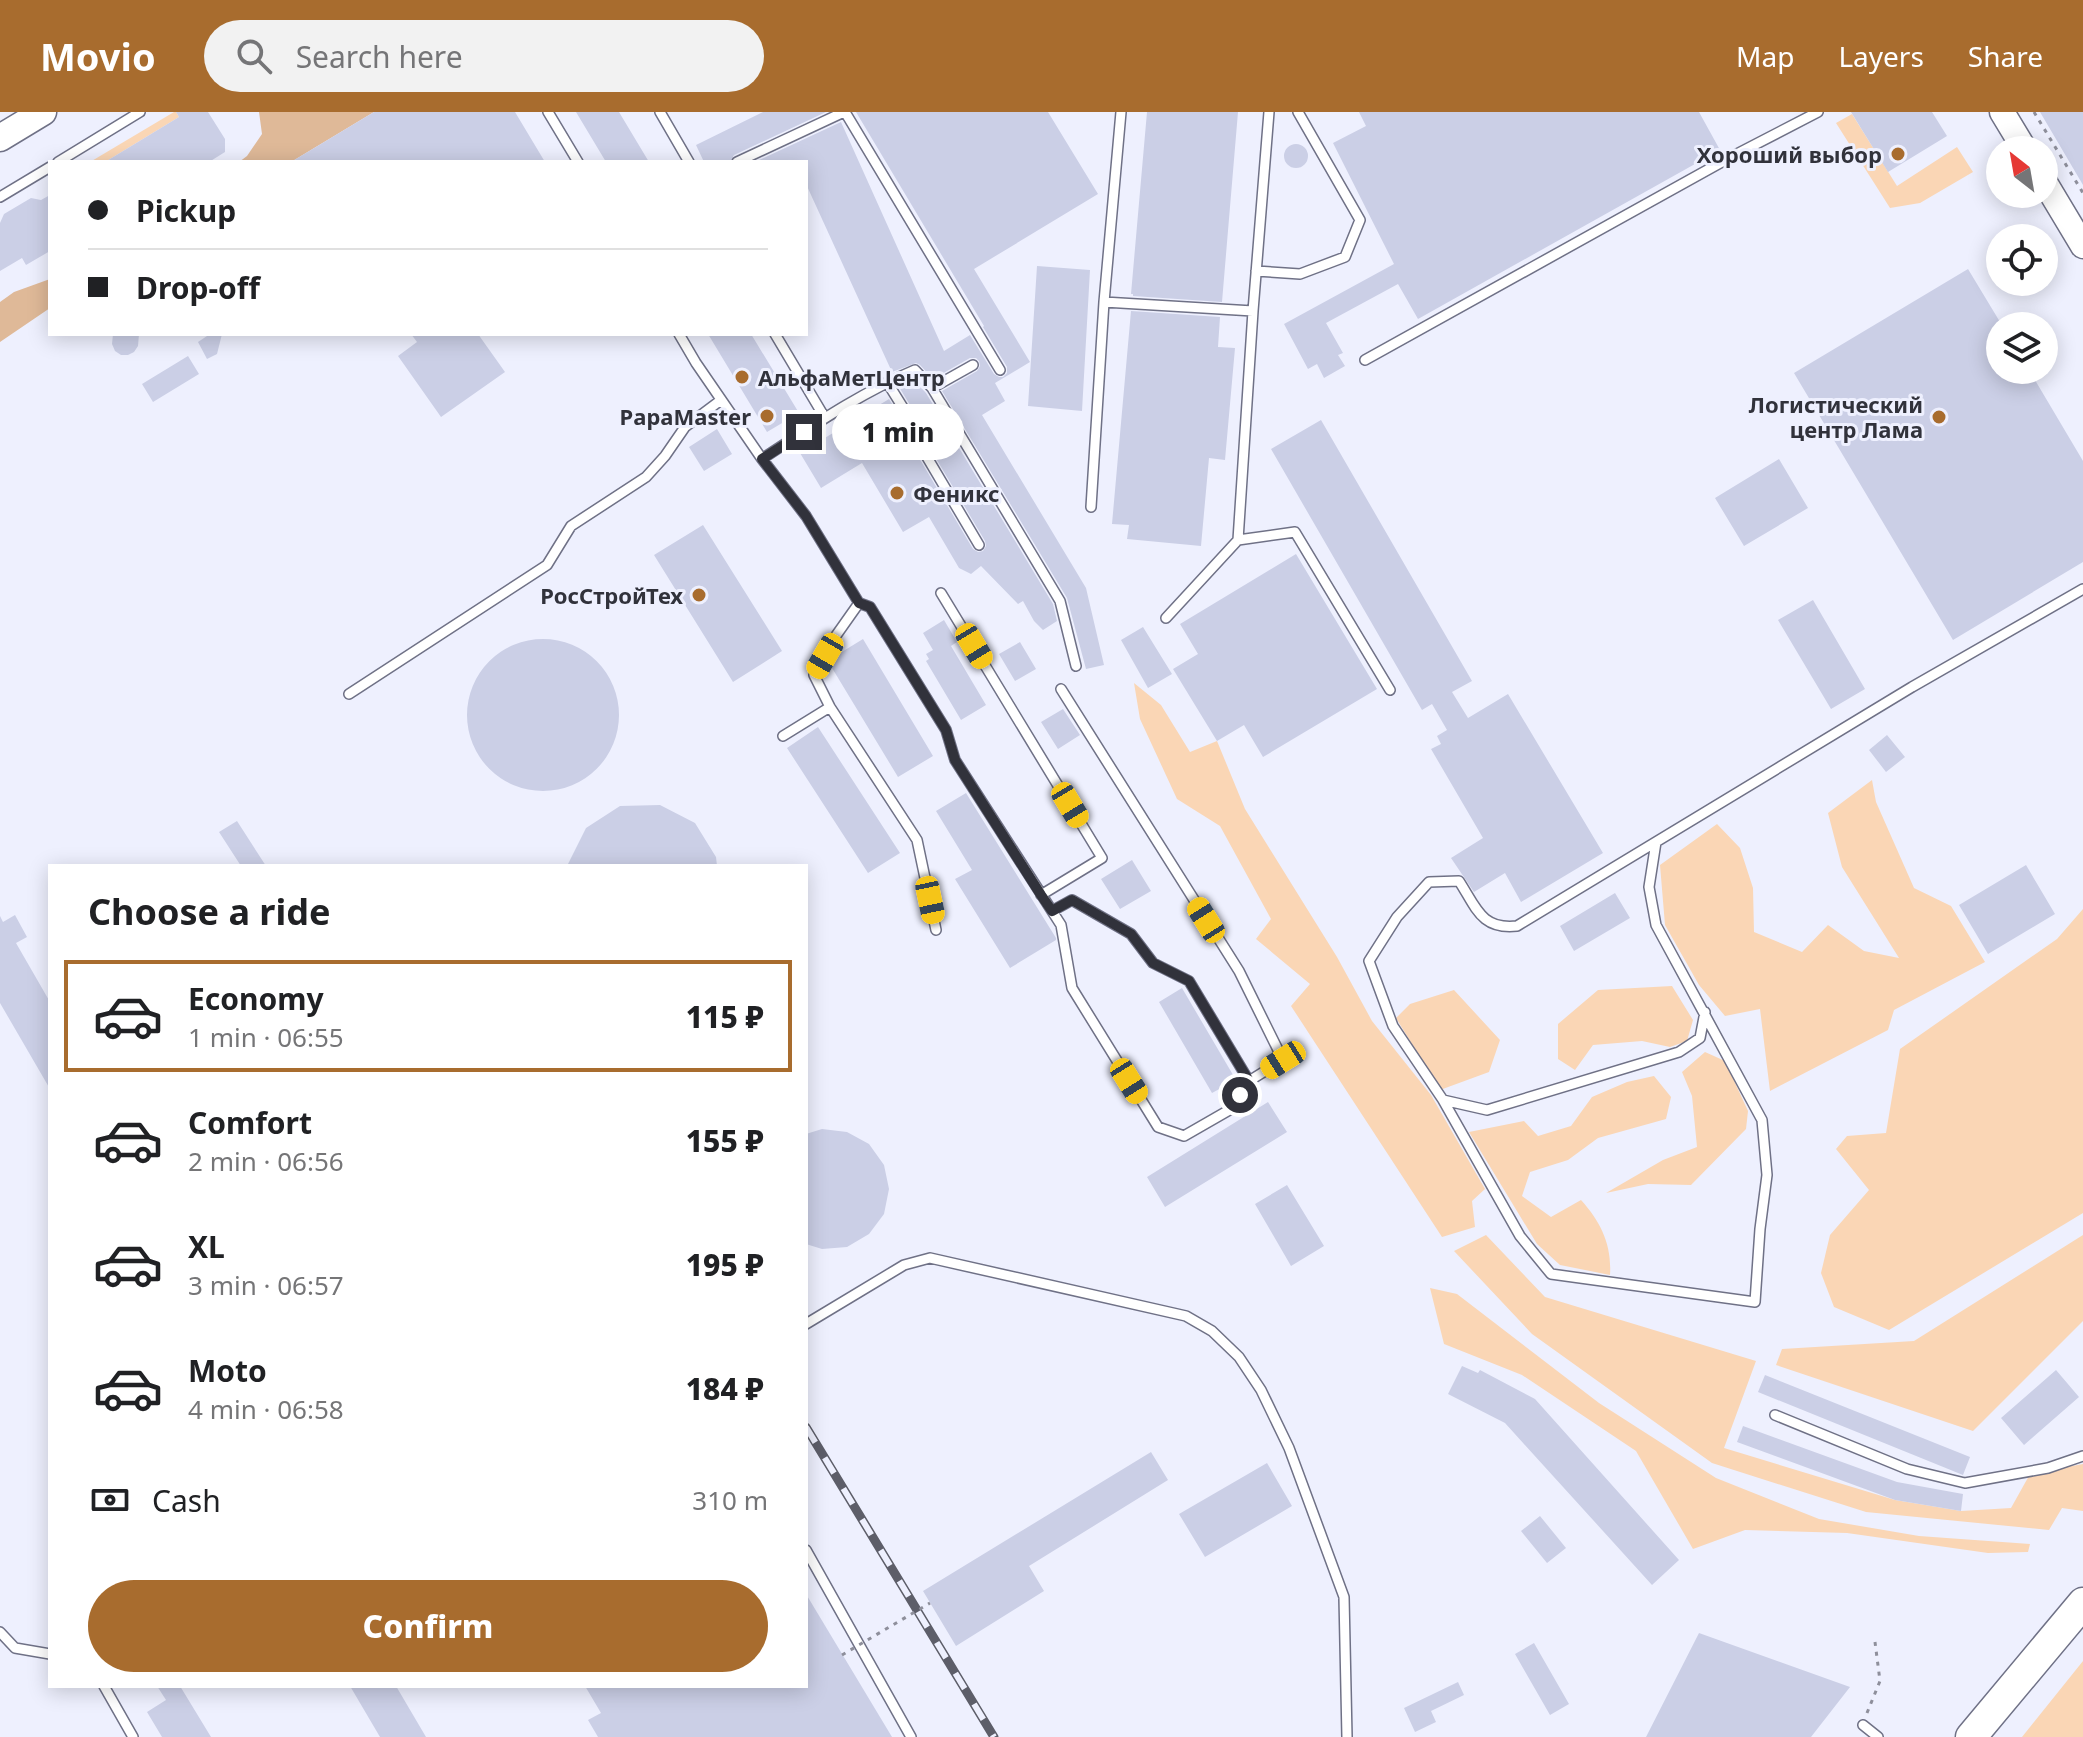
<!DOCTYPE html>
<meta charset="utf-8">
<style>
:root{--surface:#fff;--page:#f2f2f2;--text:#202124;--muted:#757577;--line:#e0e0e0;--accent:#a86c2e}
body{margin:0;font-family:"Noto Sans",sans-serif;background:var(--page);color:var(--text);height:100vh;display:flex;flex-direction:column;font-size:30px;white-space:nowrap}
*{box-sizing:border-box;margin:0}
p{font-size:26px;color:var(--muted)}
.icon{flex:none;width:44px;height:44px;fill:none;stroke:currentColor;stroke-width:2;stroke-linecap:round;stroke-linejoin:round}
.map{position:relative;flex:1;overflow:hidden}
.drawer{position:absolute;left:48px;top:752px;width:760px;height:824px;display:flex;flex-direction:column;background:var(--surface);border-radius:0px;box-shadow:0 4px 20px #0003}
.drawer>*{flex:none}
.banner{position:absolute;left:48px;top:48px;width:760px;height:176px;border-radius:0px;box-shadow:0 4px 20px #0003;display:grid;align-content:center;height:176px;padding:0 40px;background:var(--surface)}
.needle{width:52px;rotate:329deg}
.buttons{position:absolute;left:1986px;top:24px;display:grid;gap:16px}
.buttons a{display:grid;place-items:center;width:72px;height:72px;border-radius:50%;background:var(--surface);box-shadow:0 4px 20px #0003;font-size:40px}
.end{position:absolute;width:36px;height:36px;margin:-18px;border:10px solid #31323b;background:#fff;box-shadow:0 0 0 4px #fff}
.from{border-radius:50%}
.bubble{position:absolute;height:56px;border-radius:28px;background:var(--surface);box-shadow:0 4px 20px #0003;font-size:26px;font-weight:800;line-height:56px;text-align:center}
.car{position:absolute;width:24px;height:48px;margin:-24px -12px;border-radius:10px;box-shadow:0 0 6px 2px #0007;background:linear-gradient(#f5c518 24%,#345 0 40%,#f5c518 0 76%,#345 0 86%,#f5c518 0)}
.banner b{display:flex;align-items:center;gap:28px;height:76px;font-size:30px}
.banner b+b{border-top:2px solid var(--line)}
.banner i{width:20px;height:20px;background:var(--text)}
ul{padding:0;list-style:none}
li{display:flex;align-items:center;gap:24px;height:112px;margin:0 16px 12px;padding:0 24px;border:4px solid transparent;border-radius:0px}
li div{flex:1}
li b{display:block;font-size:30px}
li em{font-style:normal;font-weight:800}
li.on{border-color:var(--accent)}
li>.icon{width:72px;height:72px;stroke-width:1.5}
h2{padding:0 40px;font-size:36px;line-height:96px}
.pay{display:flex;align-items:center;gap:20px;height:88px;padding:0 40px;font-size:30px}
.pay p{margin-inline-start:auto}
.cta{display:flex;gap:16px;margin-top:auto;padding:16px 40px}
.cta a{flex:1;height:92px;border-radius:48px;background:var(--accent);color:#fff;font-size:32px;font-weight:800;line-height:92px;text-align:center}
header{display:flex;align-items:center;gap:48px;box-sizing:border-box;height:112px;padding:0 40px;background:var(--accent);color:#fff}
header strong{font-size:38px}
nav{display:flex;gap:44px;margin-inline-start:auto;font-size:28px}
.search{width:560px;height:72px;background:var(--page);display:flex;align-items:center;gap:20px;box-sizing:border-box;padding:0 28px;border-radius:44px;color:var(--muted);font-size:30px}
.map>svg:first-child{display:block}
</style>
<header>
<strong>Movio</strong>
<div class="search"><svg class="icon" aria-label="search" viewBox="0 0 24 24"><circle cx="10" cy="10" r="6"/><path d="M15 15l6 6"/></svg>Search here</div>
<nav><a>Map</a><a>Layers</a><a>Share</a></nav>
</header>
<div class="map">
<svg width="2083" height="1625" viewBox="0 0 2083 1625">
<rect width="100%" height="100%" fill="#eef0fe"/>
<path fill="#fad6b5" d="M 174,0 L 176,0 L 179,5 L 105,50 L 90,50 Z
M 1852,2 L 1897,74 L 1957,35 L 1973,60 L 1920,91 L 1890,96 L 1836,11 Z
M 1134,571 L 1161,593 L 1190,640 L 1217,629 L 1245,697 L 1337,845 L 1372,909 L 1431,983 L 1485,1077 L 1472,1089 L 1475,1115 L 1442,1125 L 1291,894 L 1310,872 L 1256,827 L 1271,807 L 1220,714 L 1177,687 L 1140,607 Z
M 1872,668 L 1876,690 L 1914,776 L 1951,794 L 1985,850 L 1894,898 L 1888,918 L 1770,979 L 1760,897 L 1725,904 L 1699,873 L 1665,813 L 1660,753 L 1717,712 L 1740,736 L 1753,776 L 1754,820 L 1802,840 L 1828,813 L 1864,839 L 1899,846 L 1842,755 L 1828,701 Z
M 2083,797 L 2083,1101 L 1889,1218 L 1834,1195 L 1821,1161 L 1830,1123 L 1869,1078 L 1836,1037 L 1847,1024 L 1886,1021 L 1900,937 L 2057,827 Z
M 1672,874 L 1693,908 L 1687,929 L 1670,935 L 1642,929 L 1593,933 L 1575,958 L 1558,947 L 1558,912 L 1598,878 Z
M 1454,878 L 1500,928 L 1489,960 L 1440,978 L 1396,906 L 1410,892 Z
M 1705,940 L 1725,949 L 1748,999 L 1746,1017 L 1691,1073 L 1648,1072 L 1606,1081 L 1663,1048 L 1697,1035 L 1692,984 L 1682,960 Z
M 1654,964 L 1671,985 L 1666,1007 L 1598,1026 L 1568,1048 L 1530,1060 L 1522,1084 L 1551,1105 L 1581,1088 C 1601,1110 1612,1133 1610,1163 L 1560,1153 L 1537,1132 L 1469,1020 L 1524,1009 L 1538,1024 L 1571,1014 L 1592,985 L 1627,970 Z
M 1486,1123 L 1545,1185 L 1756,1249 L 1724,1336 L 1895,1388 L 1961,1399 L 2011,1396 L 2030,1362 L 2083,1352 L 2083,1399 L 2062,1396 L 2049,1418 L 1866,1400 L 1712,1351 L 1532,1222 L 1454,1139 Z
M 2083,1123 L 2083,1209 L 1973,1319 L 1776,1253 L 1782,1237 L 1914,1229 Z
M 1430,1176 L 1457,1182 L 1599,1291 L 1716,1366 L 1819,1407 L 1919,1424 L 2030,1432 L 2028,1440 L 1988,1441 L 1847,1421 L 1745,1418 L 1693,1437 L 1636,1339 L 1522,1263 L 1444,1232 Z
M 2083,1549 L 2083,1625 L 2022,1625 Z"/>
<path fill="#dfb998" d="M 259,0 L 374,0 L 291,50 L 239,50 L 247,44 L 262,22 Z
M 50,167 L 50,196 L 0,230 L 0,190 L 14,180 Z"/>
<path fill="#cbcfe6" d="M 176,0 L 208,0 L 225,27 L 225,40 L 209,50 L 105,50 L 179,5 Z
M 374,0 L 515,0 L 545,50 L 291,50 Z
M 576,0 L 619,0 L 649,50 L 606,50 Z
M 763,0 L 826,0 L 734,43 L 730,50 L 704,50 L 696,33 Z
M 856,0 L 1048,0 L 1098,82 L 974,157 L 1030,250 L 995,271 L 1005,289 L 982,303 L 1086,476 L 1104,553 L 1086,557 L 1067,486 L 942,279 L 977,259 L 980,254 L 979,249 L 976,246 L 970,246 L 933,267 L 920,253 L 916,251 L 892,260 L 806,72 L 806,50 L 755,50 L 841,10 L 944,239 L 970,223 L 994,262 L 999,265 L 1003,265 L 1007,261 L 1007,255 L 983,215 L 984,214 Z
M 1147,0 L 1238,0 L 1222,190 L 1133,184 L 1133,182 L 1131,182 Z
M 1359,0 L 1699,0 L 1720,38 L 1418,207 L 1398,172 L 1326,211 L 1343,241 L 1338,243 L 1345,254 L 1324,266 L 1317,252 L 1308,257 L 1284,212 L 1394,152 L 1333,31 L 1366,14 Z
M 1851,0 L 1932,0 L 1947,24 L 1888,60 Z
M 2040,0 L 2083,0 L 2083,73 Z
M1284 44a12 12 0 1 1 24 0a12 12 0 1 1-24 0Z
M 50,83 L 50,139 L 26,153 L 22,146 L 0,159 L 0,111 L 4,102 L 31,86 L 41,88 Z
M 1037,154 L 1090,158 L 1082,299 L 1028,294 Z
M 1968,157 L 2000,210 L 2000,258 L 2029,258 L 2083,349 L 2083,450 L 1953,528 L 1794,261 Z
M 1131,199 L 1220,205 L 1218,235 L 1235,236 L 1225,348 L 1209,346 L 1201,434 L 1127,427 L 1129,413 L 1112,412 Z
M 113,222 L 139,222 L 138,234 L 134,240 L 128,243 L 121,243 L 115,239 L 112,232 Z
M 210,222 L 222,222 L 217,242 L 207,247 L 198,230 Z
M 411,222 L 478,222 L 505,260 L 441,305 L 398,244 L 417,230 Z
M 708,222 L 751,222 L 799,301 L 767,320 Z
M 188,244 L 199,262 L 153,290 L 142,272 Z
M 913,267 L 926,281 L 1053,492 L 1057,509 L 1043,518 L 1034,509 L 1023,489 L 1018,492 L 981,454 L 971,462 L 959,456 L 929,405 L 903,420 L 862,351 L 821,376 L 800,341 L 889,287 L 913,325 L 915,339 L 973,437 L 978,440 L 983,439 L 986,434 L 985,429 L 928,333 L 926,319 L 899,275 L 899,274 Z
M 1321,308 L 1472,569 L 1452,580 L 1468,606 L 1508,582 L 1603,741 L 1521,790 L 1505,761 L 1474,780 L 1451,746 L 1483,726 L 1431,637 L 1441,632 L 1437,624 L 1447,618 L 1432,592 L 1422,598 L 1271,337 Z
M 717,317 L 732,342 L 704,359 L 689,335 Z
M 1779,347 L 1808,396 L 1744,434 L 1715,386 Z
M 703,413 L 782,539 L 733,570 L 654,443 Z
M 1296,442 L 1377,577 L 1263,645 L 1244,613 L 1217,629 L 1173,557 L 1198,542 L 1180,512 Z
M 1813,488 L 1865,577 L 1831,597 L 1778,508 Z
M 944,508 L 957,530 L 951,534 L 986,593 L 961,608 L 926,549 L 929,547 L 926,542 L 933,538 L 923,521 Z
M 1143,515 L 1172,562 L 1148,576 L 1121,528 Z
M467 603a76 76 0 1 1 152 0a76 76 0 1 1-152 0Z
M 863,527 L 933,644 L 898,665 L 829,551 L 832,546 Z
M 1020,530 L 1036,557 L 1015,569 L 999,542 Z
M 1063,597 L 1080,623 L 1058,637 L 1041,610 Z
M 818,615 L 900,741 L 868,761 L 787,636 Z
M 1887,623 L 1905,645 L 1886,660 L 1869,638 Z
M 966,681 L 1056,826 L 1056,828 L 1010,856 L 955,767 L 972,758 L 936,699 Z
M 660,693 L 695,711 L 716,745 L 717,754 L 567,754 L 586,716 L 620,694 Z
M 237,709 L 266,754 L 241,754 L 219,720 Z
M 1132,748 L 1151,779 L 1120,797 L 1101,767 Z
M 2026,753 L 2055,802 L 1988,842 L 1959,793 Z
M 1615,781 L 1630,806 L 1574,839 L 1560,814 Z
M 15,803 L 27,825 L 16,831 L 50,890 L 50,977 L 0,891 L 0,804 L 3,810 Z
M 1182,876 L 1236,968 L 1212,981 L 1159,890 Z
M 1268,990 L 1287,1020 L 1165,1095 L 1147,1065 Z
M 822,1017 L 847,1020 L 869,1032 L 884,1053 L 889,1077 L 884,1102 L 869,1122 L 847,1135 L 822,1137 L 806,1132 L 806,1022 Z
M 1287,1073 L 1324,1134 L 1291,1154 L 1255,1092 Z
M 1462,1254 L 1478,1261 L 1480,1258 L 1535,1287 L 1679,1448 L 1652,1473 L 1505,1311 L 1448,1282 Z
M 2056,1258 L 2079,1285 L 2024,1333 L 2001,1306 Z
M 1765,1263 L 1970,1345 L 1963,1363 L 1758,1280 Z
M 1743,1314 L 1897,1370 L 1963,1382 L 1961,1399 L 1895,1388 L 1737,1330 Z
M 1151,1340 L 1168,1368 L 1029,1454 L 1044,1479 L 956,1534 L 923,1479 Z
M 1267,1351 L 1292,1394 L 1205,1445 L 1179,1402 Z
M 1540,1404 L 1566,1436 L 1547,1451 L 1521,1419 Z
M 806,1482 L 892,1625 L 598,1625 L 588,1608 L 601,1601 L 585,1574 L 806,1574 Z
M 1699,1521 L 1850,1575 L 1811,1625 L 1646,1625 Z
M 1534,1531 L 1569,1592 L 1550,1603 L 1515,1542 Z
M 1458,1570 L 1464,1583 L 1431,1599 L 1436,1610 L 1415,1620 L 1404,1596 Z
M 157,1574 L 180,1574 L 211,1625 L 162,1625 L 147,1600 L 166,1588 Z
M 350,1574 L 396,1574 L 426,1625 L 380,1625 Z"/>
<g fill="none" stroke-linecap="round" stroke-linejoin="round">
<defs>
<path id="service" d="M 548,0 L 578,50
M 660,0 L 689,50
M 845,0 L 1000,258
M 58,50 L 140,0
M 737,50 L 844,0
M 0,85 L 50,55
M 1256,159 L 1300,162 L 1345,145 L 1360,108 L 1298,0
M 1104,190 L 1253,199
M 679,222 L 696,251 L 762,347 L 806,404 L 859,491 L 870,495 L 946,618 L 955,648 L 1061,813 L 1072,876 L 1158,1015 L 1184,1024 L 1231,997 L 1249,969 L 1283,948 L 1239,859 L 1061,577
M 775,222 L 825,306
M 1365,248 L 1729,46 L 1818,0
M 887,270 L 920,323 L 921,335 L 979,433
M 932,276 L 973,253
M 762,347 C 811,315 860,281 915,258 L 932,276 L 1060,489 L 1076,554
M 1091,395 L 1104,190 L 1121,0
M 1238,428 L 1295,420 L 1390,578
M 941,481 L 1102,746 L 1041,783
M 859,491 L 835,525 L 814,563 L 830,595 L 917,728 L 936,818
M 1166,506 L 1238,428 L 1253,199 L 1269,0
M 349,582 L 547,453 L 571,414 L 646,365 L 665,344 L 685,315 L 721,288
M 783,624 L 830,595
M 1052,799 L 1072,788 L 1131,822 L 1153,851 L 1189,869 L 1249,969
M 1705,900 L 1700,926 L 1679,940 L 1487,998 L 1443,988 L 1393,914 L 1369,849 L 1397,805 L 1429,770 L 1459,769 C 1476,795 1481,818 1517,814 L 1912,575 L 2083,477
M 1443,988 L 1520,1124 L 1551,1162 L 1755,1190 L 1760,1117 L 1767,1063 L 1762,1008 L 1656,813 L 1649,775 L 1656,730
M 806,1212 L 904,1153 L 930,1146 L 1186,1204 L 1212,1219 L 1239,1245 L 1261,1278 L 1289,1336 L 1344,1485 L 1347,1625
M 1775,1303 L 1907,1357 L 1965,1371 L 2048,1356 L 2083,1344
M 806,1438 L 911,1625
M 0,1520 L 15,1536 L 50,1542
M 104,1574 L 133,1625
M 1863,1613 L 1878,1625"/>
<path id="tertiary" d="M 2002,0 L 2025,38
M 2044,69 L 2083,134"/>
<path id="secondary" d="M 0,26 L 43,0"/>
<path id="primary" d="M 1971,1625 L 2083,1491"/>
</defs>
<use href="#service" stroke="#6f7186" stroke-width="12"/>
<use href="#tertiary" stroke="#6f7186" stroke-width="27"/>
<use href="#secondary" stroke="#6f7186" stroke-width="29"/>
<use href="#primary" stroke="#6f7186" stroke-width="33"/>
<path stroke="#8e8f9b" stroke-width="3" stroke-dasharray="4 6" stroke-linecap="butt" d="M 2034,0 L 2083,81
M 1867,1601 L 1880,1569 L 1875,1530"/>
<use href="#service" stroke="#fff" stroke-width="9"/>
<use href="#tertiary" stroke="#fff" stroke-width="24"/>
<use href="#secondary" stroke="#fff" stroke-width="26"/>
<use href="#primary" stroke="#fff" stroke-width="30"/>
<defs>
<path id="rail" d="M 806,1315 L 994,1625"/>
</defs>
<use href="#rail" stroke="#5d5e69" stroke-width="9"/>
<use href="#rail" stroke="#eef0fe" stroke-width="6" stroke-dasharray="18" stroke-linecap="butt"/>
<path stroke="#8e8f9b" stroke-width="3" stroke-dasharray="4 6" stroke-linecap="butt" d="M 842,1543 L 930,1491"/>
</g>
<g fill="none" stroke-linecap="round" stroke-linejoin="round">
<path stroke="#31323b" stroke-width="10" d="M 804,320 L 762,347 L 806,404 L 859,491 L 870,495 L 946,618 L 955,648 L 1041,783 L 1052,799 L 1072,788 L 1131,822 L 1153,851 L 1189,869 L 1249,969 L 1240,983"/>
</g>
<g fill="#a86c2e" stroke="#eef0fe" stroke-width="3">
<circle cx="1898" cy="42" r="8"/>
<circle cx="742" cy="265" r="8"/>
<circle cx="767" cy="304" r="8"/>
<circle cx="1939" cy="305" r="8"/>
<circle cx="897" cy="381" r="8"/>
<circle cx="699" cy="483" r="8"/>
</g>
<g text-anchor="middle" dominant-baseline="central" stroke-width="6" stroke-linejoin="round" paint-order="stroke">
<g font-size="22" font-weight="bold" fill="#31323b" stroke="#eef0fe" text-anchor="end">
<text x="1882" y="42">Хороший выбор</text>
<text x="758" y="265" text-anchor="start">АльфаМетЦентр</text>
<text x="1923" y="292">Логистический<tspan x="1923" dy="25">центр Лама</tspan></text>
<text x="751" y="304">PapaMaster</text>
<text x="913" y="381" text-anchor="start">Феникс</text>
<text x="683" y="483">РосСтройТех</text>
</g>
</g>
</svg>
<div class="buttons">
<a><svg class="needle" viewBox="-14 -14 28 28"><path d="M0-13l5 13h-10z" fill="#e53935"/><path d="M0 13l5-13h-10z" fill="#757577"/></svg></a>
<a><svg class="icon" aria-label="locate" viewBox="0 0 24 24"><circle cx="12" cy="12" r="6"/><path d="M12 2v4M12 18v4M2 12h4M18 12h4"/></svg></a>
<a><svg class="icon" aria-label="layers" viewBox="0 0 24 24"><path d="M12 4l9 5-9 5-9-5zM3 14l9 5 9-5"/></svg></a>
</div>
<i class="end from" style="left:1240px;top:983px"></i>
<i class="end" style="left:804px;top:320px"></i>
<div class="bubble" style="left:832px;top:292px;width:132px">1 min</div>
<i class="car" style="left:974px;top:534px;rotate:149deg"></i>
<i class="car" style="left:825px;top:544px;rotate:210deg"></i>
<i class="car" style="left:1070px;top:693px;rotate:149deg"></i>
<i class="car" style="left:930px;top:788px;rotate:168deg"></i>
<i class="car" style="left:1206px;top:808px;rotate:328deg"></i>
<i class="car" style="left:1283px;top:948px;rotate:238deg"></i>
<i class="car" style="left:1129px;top:969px;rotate:148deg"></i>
<div class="banner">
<b><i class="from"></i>Pickup</b>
<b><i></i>Drop-off</b>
</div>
<section class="drawer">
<h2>Choose a ride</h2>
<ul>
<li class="on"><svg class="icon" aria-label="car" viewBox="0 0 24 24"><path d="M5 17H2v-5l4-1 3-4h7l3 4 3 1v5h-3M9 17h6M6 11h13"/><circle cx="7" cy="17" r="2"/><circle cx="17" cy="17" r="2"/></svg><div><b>Economy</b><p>1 min · 06:55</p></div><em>115 ₽</em></li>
<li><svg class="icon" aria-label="car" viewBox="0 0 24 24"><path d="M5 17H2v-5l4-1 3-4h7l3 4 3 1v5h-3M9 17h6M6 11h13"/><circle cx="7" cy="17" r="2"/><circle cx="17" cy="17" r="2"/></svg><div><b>Comfort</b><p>2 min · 06:56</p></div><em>155 ₽</em></li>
<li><svg class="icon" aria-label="car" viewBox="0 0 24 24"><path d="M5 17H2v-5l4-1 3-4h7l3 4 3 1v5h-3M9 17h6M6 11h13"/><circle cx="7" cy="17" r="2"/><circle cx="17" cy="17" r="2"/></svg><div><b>XL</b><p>3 min · 06:57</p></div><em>195 ₽</em></li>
<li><svg class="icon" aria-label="car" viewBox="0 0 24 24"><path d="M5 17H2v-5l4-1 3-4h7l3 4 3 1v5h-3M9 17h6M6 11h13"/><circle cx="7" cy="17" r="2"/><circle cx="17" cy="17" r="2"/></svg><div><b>Moto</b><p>4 min · 06:58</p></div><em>184 ₽</em></li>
</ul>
<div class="pay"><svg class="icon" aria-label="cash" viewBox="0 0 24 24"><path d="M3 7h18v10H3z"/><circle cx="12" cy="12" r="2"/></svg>Cash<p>310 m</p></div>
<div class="cta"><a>Confirm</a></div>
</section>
</div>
